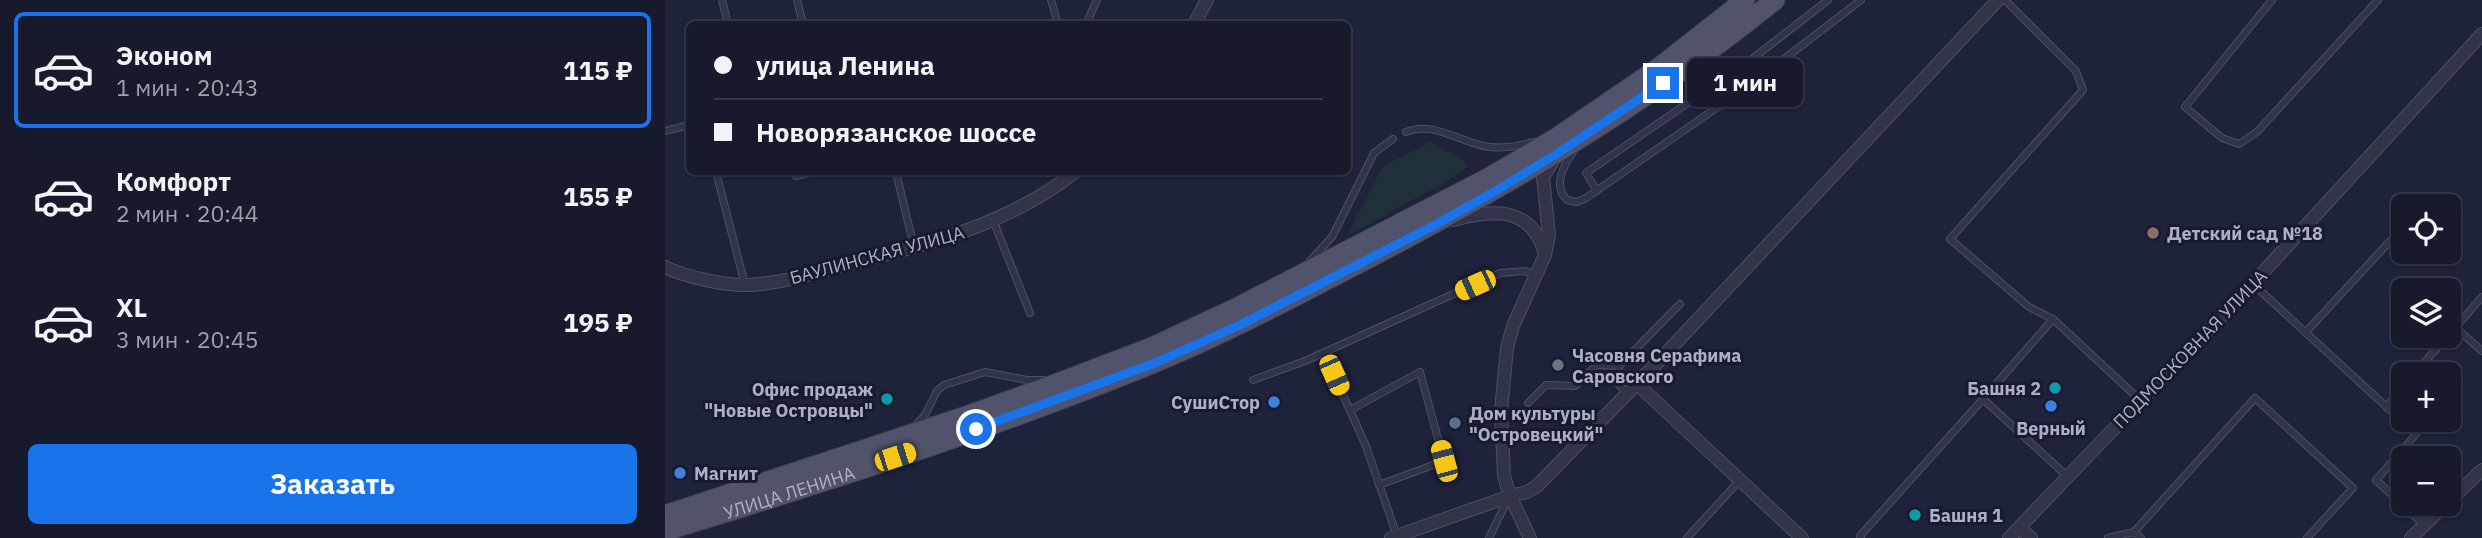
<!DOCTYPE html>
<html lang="ru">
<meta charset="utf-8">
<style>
:root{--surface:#161a2c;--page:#232738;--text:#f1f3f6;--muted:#9ea1a9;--line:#353848;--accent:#1a73e8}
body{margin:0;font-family:"IBM Plex Sans",sans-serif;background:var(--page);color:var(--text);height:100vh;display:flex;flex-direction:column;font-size:26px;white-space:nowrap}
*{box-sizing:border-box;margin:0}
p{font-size:23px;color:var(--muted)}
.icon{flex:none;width:38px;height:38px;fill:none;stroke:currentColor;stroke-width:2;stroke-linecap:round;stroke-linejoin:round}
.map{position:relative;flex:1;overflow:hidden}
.drawer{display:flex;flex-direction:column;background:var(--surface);width:665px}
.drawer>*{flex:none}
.guide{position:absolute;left:21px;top:21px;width:665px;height:154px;border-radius:10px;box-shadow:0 2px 5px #0004,0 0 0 2px var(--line);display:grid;align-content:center;height:154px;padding:0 28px;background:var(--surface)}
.fabs{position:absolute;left:1726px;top:194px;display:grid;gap:14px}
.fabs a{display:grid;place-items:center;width:70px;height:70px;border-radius:10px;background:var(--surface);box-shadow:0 2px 5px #0004,0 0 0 2px var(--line);font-size:35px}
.end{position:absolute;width:32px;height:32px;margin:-16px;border:9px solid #1a73e8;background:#fff;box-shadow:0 0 0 4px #fff}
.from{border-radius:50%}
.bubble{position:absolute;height:49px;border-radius:10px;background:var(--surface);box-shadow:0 2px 5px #0004,0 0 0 2px var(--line);font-size:23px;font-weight:700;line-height:49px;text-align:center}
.car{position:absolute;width:21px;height:42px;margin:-21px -10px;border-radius:9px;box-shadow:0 0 5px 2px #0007;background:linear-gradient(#f5c518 24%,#345 0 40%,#f5c518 0 76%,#345 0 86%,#f5c518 0)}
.guide b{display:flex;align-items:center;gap:24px;height:66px;font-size:26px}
.guide b+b{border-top:2px solid var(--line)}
.guide i{width:18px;height:18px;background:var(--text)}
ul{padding:12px 0 0;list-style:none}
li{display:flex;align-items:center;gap:21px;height:116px;margin:0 14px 10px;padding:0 14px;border:4px solid transparent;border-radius:10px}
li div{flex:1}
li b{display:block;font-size:26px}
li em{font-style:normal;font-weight:700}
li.selected{border-color:var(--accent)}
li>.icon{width:63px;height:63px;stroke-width:1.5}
.button{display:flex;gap:14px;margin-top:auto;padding:14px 28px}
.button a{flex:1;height:80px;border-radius:10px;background:var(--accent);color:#fff;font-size:28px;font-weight:700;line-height:80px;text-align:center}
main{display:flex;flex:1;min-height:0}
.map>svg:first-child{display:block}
</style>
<main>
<section class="drawer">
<ul>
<li class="selected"><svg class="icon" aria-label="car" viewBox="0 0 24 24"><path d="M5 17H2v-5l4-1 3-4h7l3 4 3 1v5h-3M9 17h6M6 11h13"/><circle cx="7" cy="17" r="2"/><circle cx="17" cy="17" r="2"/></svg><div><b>Эконом</b><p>1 мин · 20:43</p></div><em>115 ₽</em></li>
<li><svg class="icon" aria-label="car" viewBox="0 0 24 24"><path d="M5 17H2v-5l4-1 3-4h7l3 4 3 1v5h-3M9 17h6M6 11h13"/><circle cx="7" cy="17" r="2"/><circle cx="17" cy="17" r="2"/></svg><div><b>Комфорт</b><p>2 мин · 20:44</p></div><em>155 ₽</em></li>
<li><svg class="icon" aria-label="car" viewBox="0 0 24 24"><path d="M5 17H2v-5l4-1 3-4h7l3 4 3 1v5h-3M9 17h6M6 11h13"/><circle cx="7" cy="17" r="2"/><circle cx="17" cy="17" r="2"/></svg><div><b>XL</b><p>3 мин · 20:45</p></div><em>195 ₽</em></li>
</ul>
<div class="button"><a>Заказать</a></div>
</section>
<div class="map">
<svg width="1817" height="538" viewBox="0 0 1817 538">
<rect width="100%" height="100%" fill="#1e223a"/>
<path fill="#20303b" d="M 765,142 L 799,160 L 803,166 L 784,180 L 682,236 L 718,166 Z"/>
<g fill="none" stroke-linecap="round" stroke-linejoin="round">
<defs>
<path id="lane" d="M 57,0 L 63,24
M 132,0 L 138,24
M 386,0 L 393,24
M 1340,0 L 1411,71 L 1418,90 L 1285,239 L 1364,307 L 1388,319 L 1476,401
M 1607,0 L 1520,107 L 1557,138 L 1574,144 L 1592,132 L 1713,0
M 421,24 L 432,0
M 0,131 L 24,125
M 741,132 C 770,120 796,144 825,147 C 840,149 855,145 869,142
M 909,150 C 899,165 887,185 902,200 L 912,202 L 921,198 L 1089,82 L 1196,0
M 51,172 L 80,285
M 130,172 L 131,176 L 148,172
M 231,172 L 249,247
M 932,191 L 921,173 L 1087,59 L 1163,0
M 328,220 L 365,313
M 644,262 L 667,237 L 709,153 L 728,139
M 1588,284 L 1751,434 L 1711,480 L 1759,525
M 1388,319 L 1318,399 L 1402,476
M 1790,327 L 1817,351
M 1641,332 L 1738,227
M 1783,336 L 1817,297
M 659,353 L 701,446 L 732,536
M 1749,374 L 1783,336
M 588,380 L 640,361 L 835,273 L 860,271 L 871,276
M 962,393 L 954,385 L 954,366 L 1015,304
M 863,403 L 881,385 L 910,386 L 932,365 L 954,366
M 1722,406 L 1738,387
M 685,410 L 755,372 L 779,461 L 714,485
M 251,425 L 260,415 L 272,391 L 279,385 L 320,372 L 362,380 L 380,380
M 1469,532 L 1590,398 L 1688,488 L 1642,538
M 824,538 L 844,497
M 1022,538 L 1075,480
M 1196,538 L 1195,536 L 1318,399
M 1443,538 L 1469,532 L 1476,538"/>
<path id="street" d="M 529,24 L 542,0
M 788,220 C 827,209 865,206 879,251
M 0,267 C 21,277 60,286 84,285 C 120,283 154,272 189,263 C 267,243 346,223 410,172
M 972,384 L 1137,538
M 1783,502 L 1817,470
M 1355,528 L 1366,538
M 726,538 L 845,496 L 862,492 L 872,486 L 990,365 L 1333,0
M 865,538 L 845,496 L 839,476 L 836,411 L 842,348 L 848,326 L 880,255 L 884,235 L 878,177 L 889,159
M 1344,538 L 1579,293 L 1817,34
M 1746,538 L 1781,504"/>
<g id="primary">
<path d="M 0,515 L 304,415 L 401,380 L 487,347 L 571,308 L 823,178 L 891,138 L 992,69 L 1080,0"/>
<path id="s1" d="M 0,531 C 164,481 330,428 489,363 C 554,336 616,304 679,271 C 830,194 978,107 1110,0"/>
</g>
</defs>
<use href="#lane" stroke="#4d4f65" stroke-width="8"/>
<use href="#street" stroke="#4d4f65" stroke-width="14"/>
<use href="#primary" stroke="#3c3e54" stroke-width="21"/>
<use href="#lane" stroke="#32354a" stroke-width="6"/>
<use href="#street" stroke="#32354a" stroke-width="12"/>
<use href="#primary" stroke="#50536b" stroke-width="19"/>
</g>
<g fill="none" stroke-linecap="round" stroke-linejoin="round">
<path stroke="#1a73e8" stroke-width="9" d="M 311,429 L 490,363 L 577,324 L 768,226 L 829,192 L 893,153 L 998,83"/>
</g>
<circle fill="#8d6e63" stroke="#181a2f" stroke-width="2.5" cx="1488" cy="233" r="7"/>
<circle fill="#6b7280" stroke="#181a2f" stroke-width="2.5" cx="893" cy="365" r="7"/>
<g fill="#0f9aa8" stroke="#181a2f" stroke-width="2.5">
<circle cx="1390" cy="388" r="7"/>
<circle cx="222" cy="399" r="7"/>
<circle cx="1250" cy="515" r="7"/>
</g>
<g fill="#3f7fe0" stroke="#181a2f" stroke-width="2.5">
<circle cx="609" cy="402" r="7"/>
<circle cx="1386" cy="406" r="7"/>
<circle cx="15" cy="473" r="7"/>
</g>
<circle fill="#5c6f8a" stroke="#181a2f" stroke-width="2.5" cx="790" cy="423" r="7"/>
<g text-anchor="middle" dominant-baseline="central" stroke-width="6" stroke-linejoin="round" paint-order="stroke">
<g font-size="18" font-weight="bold" fill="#acafc7" stroke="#181a2f" text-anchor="start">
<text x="1502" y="233">Детский сад №18</text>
<text x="907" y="355">Часовня Серафима<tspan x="907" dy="21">Саровского</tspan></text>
<text x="1376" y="388" text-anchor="end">Башня 2</text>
<text x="208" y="389" text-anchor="end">Офис продаж<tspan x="208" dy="21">"Новые Островцы"</tspan></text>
<text x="595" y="402" text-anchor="end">СушиСтор</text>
<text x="804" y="413">Дом культуры<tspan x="804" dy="21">"Островецкий"</tspan></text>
<text x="1386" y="428" text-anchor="middle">Верный</text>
<text x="29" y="473">Магнит</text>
<text x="1264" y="515">Башня 1</text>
</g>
<g font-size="18" fill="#acafc7" stroke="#181a2f">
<text transform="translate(212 255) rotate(-15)">БАУЛИНСКАЯ УЛИЦА</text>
<text transform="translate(1525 349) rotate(-46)">ПОДМОСКОВНАЯ УЛИЦА</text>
<text stroke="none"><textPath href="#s1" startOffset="130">УЛИЦА ЛЕНИНА</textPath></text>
</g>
</g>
</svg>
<div class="fabs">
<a><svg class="icon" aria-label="locate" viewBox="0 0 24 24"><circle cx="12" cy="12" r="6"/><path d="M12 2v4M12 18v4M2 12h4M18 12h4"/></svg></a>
<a><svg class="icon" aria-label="layers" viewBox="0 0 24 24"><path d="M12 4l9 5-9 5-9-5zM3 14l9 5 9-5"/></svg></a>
<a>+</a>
<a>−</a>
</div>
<i class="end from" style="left:311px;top:429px"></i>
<i class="end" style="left:998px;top:83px"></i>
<div class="bubble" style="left:1022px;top:58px;width:116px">1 мин</div>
<i class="car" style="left:810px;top:285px;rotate:246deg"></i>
<i class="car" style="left:669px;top:375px;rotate:156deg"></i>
<i class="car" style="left:230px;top:457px;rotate:72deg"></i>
<i class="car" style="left:779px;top:461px;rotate:345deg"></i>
<div class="guide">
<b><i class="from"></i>улица Ленина</b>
<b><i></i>Новорязанское шоссе</b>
</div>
</div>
</main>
